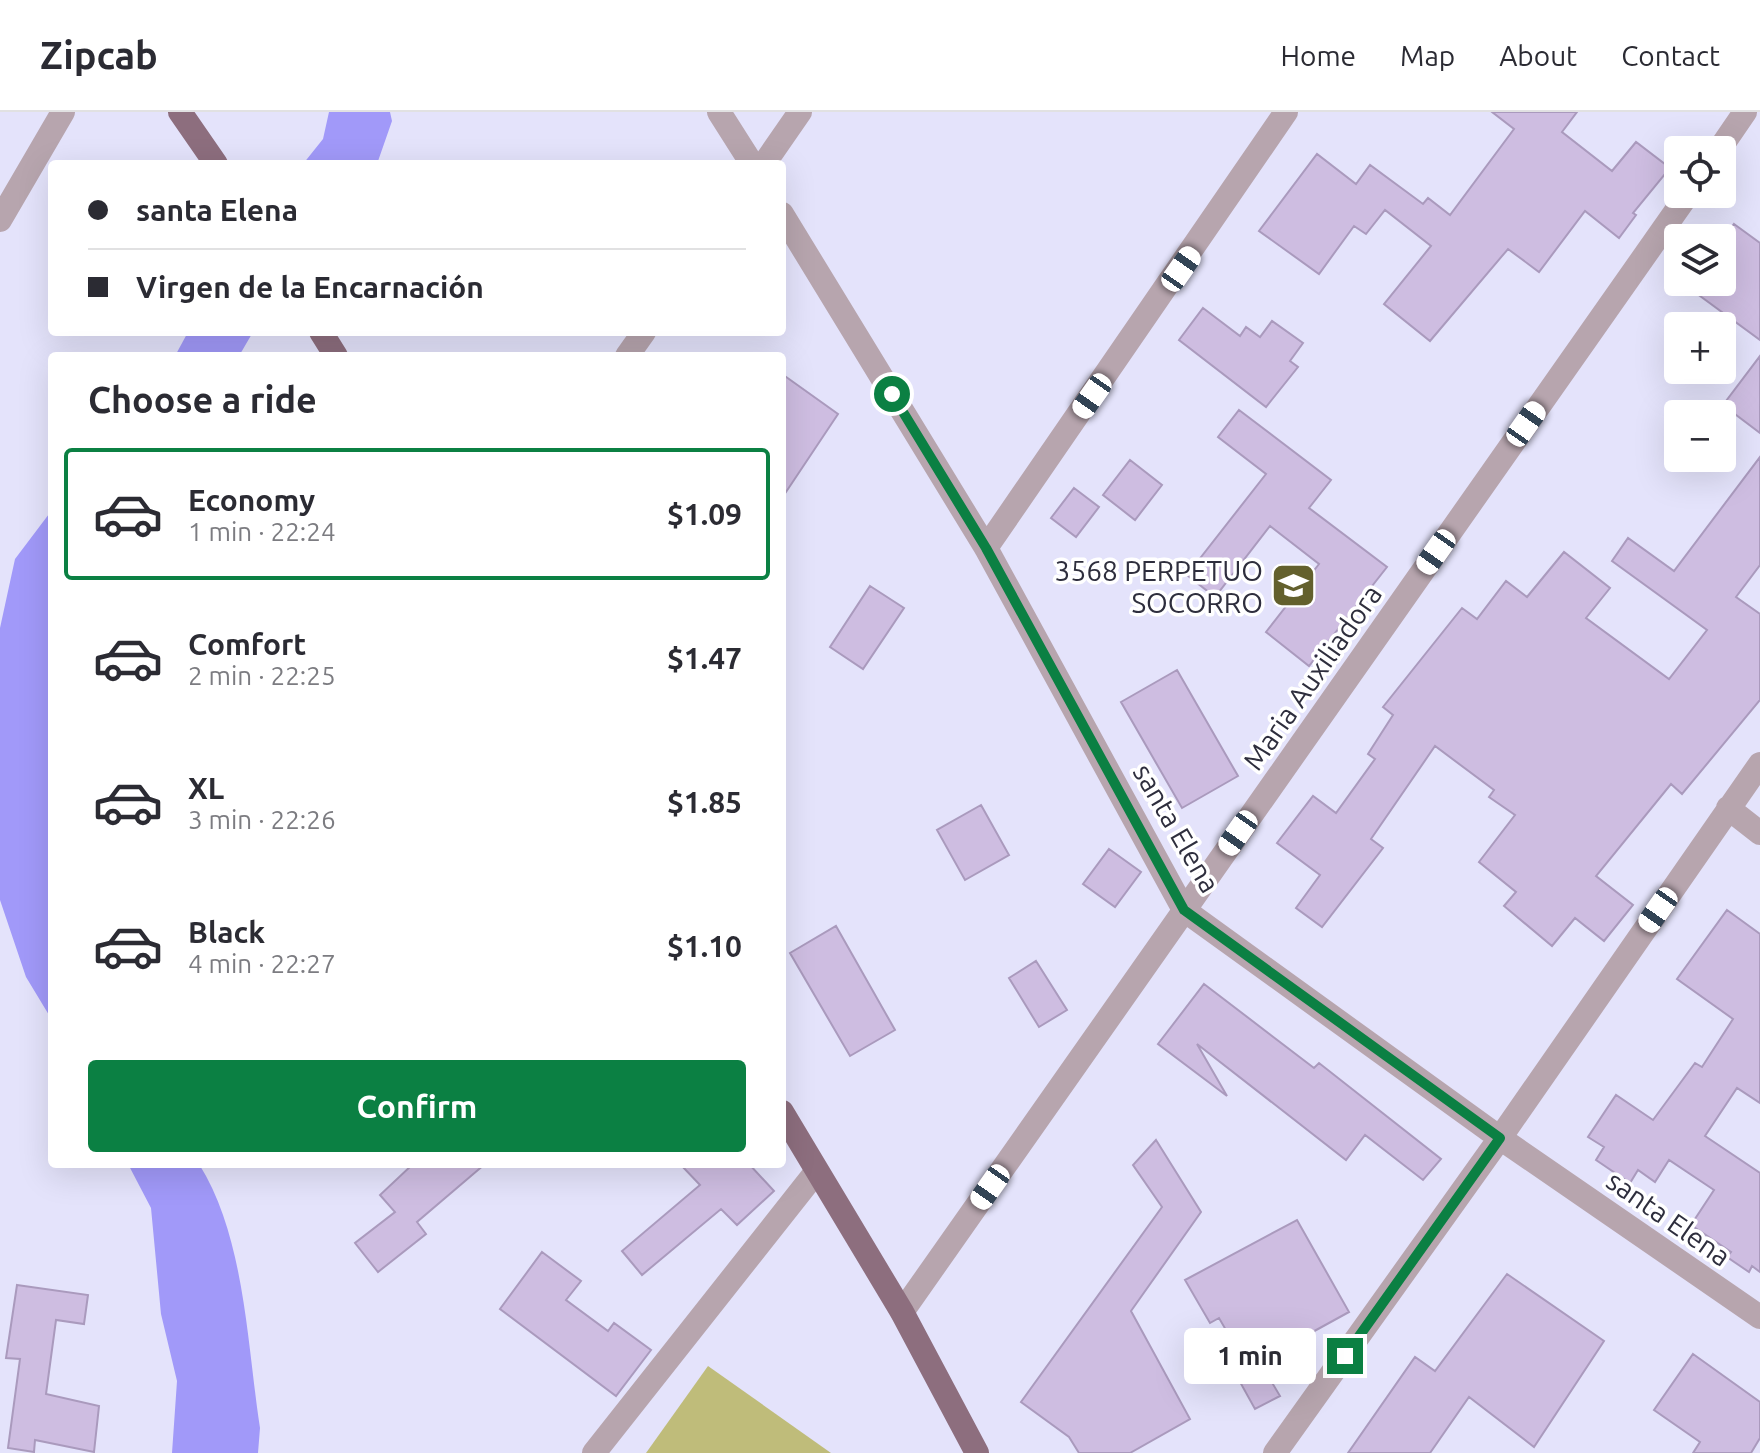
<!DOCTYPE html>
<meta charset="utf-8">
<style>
:root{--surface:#fff;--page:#f2f2f3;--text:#2b2b33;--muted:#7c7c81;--line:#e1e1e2;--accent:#0b8043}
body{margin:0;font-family:Ubuntu,sans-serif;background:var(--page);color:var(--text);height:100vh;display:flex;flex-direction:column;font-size:30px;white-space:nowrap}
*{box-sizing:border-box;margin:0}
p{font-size:26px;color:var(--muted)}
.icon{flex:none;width:44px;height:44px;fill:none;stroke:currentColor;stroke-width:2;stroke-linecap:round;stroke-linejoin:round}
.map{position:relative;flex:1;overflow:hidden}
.side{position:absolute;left:48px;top:240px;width:738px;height:816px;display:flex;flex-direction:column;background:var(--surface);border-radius:8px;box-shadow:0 8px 32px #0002}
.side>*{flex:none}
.guide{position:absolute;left:48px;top:48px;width:738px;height:176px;border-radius:8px;box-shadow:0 8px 32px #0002;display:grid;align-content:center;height:176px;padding:0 40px;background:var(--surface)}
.tools{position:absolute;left:1664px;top:24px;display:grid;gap:16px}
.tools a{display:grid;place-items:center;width:72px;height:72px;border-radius:8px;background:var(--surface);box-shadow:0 8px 32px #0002;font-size:40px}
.end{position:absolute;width:36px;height:36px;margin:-18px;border:10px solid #0b8043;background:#fff;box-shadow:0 0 0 4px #fff}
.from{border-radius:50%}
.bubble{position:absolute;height:56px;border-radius:8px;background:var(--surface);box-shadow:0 8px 32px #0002;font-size:26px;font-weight:700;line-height:56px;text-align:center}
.car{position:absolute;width:24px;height:48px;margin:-24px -12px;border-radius:10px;box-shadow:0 0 6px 2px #0007;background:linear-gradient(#fff 24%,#345 0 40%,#fff 0 76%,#345 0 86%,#fff 0)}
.guide b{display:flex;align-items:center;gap:28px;height:76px;font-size:30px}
.guide b+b{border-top:2px solid var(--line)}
.guide i{width:20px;height:20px;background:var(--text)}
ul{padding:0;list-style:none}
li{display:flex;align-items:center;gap:24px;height:132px;margin:0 16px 12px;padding:0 24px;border:4px solid transparent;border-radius:8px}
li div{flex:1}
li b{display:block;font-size:30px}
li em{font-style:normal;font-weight:700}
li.on{border-color:var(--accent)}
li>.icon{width:72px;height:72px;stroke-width:1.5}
h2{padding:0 40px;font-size:36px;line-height:96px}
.primary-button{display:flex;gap:16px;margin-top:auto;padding:16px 40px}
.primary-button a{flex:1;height:92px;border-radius:8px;background:var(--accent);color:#fff;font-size:32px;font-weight:700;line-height:92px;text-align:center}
header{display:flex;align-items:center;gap:48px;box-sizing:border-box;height:112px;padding:0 40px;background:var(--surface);border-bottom:2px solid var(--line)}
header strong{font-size:38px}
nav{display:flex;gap:44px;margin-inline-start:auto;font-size:28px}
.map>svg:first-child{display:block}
</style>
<header>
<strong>Zipcab</strong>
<nav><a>Home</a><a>Map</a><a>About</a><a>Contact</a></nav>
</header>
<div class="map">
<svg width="1760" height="1341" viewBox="0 0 1760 1341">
<rect width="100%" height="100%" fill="#e4e3fb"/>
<path fill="#bfbc7a" d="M 708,1254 L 831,1341 L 646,1341 Z"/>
<path fill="#a199f9" d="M 329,0 L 390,0 L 392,9 L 377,52 L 303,52 L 323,27 Z
M 188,220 L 253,220 L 239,244 L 175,244 Z
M 52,398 L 52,908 L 26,865 L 0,788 L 0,516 L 15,447 Z
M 128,1052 L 199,1052 C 245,1125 247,1232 260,1316 L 258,1341 L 172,1341 L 177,1269 L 161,1202 L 151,1096 Z"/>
<path fill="#cebde1" stroke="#aa9abd" stroke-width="2" d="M 1492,0 L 1577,0 L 1562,20 L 1612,59 L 1636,30 L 1670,56 L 1633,101 L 1636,103 L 1619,126 L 1585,99 L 1539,160 L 1508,137 L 1430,229 L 1384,192 L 1431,134 L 1385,98 L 1366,122 L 1354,114 L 1319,162 L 1259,119 L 1317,42 L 1356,72 L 1370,53 L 1423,92 L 1428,86 L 1450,103 L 1514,17 Z
M 1734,112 L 1760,131 L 1760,228 L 1681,170 L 1722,170 L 1722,128 Z
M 1203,196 L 1240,224 L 1246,215 L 1260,225 L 1272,209 L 1303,231 L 1290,249 L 1298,255 L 1266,295 L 1179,228 Z
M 1760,244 L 1760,321 L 1723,293 Z
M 782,262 L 838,302 L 782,386 Z
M 1239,298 L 1331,368 L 1309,396 L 1387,455 L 1309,554 L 1266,520 L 1319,452 L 1270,414 L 1215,485 L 1187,463 L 1266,362 L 1218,325 Z
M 1760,345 L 1760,453 L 1736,485 L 1760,502 L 1760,588 L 1682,682 L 1671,672 L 1596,764 L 1633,793 L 1604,829 L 1575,806 L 1552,834 L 1504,794 L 1516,780 L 1479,750 L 1515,703 L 1489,685 L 1494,678 L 1435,634 L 1371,727 L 1383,736 L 1322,815 L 1296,796 L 1320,763 L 1277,731 L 1313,684 L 1336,701 L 1375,647 L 1368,642 L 1393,603 L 1383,595 L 1462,496 L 1477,507 L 1506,469 L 1527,485 L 1564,440 L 1610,476 L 1586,506 L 1669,567 L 1707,518 L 1612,449 L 1628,426 L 1674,459 Z
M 1130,348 L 1162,373 L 1135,408 L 1103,383 Z
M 1074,376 L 1099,395 L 1076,425 L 1051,406 Z
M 870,474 L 904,496 L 863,557 L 830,535 Z
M 1177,558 L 1238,664 L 1182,696 L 1121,590 Z
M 981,693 L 1009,743 L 965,768 L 937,718 Z
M 1109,737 L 1141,760 L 1115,795 L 1083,772 Z
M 1727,798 L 1760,822 L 1760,991 L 1737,976 L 1705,1024 L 1760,1061 L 1760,1160 L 1752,1154 L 1749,1160 L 1727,1145 L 1731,1140 L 1691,1113 L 1714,1078 L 1669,1048 L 1655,1070 L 1638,1058 L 1630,1071 L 1596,1048 L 1604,1035 L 1588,1025 L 1616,983 L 1653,1008 L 1695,951 L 1702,955 L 1733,907 L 1677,867 Z
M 836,814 L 895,918 L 850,944 L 790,841 Z
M 1036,849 L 1067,898 L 1039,915 L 1009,866 Z
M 1204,872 L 1314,956 L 1319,951 L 1441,1047 L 1423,1068 L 1365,1023 L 1346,1048 L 1197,932 L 1227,984 L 1158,932 Z
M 1156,1028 L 1201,1100 L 1131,1199 L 1190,1307 L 1130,1341 L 1079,1341 L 1069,1325 L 1021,1290 L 1162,1095 L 1133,1053 Z
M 413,1052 L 485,1052 L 417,1110 L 426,1122 L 378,1160 L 355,1131 L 395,1100 L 380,1083 Z
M 680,1052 L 749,1052 L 774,1079 L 737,1113 L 721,1097 L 642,1163 L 622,1139 L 700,1073 Z
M 1297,1108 L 1349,1200 L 1298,1228 L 1301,1233 L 1251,1261 L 1219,1206 L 1210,1211 L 1185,1168 Z
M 542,1140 L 581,1169 L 566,1188 L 608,1219 L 614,1211 L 651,1238 L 616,1284 L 500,1197 Z
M 1507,1162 L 1604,1229 L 1534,1335 L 1469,1285 L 1430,1341 L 1348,1341 L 1415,1245 L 1435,1259 Z
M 17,1173 L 88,1183 L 84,1212 L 56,1208 L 46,1282 L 99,1294 L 94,1340 L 35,1328 L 34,1340 L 8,1336 L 20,1247 L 6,1246 Z
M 1693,1242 L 1760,1290 L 1760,1326 L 1751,1341 L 1693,1341 L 1700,1330 L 1654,1298 Z
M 1264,1257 L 1280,1284 L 1255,1297 L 1240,1270 Z"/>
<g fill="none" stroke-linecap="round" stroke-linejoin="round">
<path stroke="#b7a5ae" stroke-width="24" d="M 719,0 L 752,52
M 1719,38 L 1745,0
M 764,52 L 800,0
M 782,102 L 986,436 L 1184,798 L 1500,1026 L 1760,1205
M 0,108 L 63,0
M 627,244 L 644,220
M 986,436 L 1286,0
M 1728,696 L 1760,721
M 902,1200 L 1688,82
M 594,1341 L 816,1060
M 1275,1341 L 1500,1026 L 1760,652"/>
<path stroke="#8d6e7e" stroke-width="24" d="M 180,0 L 216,52
M 321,220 L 336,244
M 782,1000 L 902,1200 L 977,1341"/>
</g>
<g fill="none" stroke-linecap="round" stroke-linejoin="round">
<path stroke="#0b8043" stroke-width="10" d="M 892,282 L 986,436 L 1184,798 L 1500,1026 L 1345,1244"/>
</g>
<defs>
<symbol id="school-square" viewBox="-11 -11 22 22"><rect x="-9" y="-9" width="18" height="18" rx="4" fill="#63602d" stroke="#fff"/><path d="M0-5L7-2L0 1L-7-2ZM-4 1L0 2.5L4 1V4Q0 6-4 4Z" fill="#fff"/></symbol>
</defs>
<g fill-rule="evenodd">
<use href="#school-square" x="1268" y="448" width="51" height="51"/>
</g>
<g text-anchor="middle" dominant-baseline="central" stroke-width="7" stroke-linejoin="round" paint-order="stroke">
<g font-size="28" fill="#2e2e3d" stroke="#fff" text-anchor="end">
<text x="1263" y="458">3568 PERPETUO<tspan x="1263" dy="32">SOCORRO</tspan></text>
</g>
<g font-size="28" fill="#2e2e3d" stroke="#fff">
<text transform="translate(1312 565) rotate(-55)">Maria Auxiliadora</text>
<text transform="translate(1177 716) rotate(60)">santa Elena</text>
<text transform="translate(1669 1106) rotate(35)">santa Elena</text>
</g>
</g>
</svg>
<div class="tools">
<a><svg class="icon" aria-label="locate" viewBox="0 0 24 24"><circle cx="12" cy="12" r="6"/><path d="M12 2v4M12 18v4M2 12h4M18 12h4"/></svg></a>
<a><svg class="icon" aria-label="layers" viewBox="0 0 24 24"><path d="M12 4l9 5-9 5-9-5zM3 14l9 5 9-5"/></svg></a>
<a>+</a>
<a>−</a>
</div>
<i class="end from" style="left:892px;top:282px"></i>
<i class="end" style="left:1345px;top:1244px"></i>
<div class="bubble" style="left:1184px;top:1216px;width:132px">1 min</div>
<i class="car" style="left:1181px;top:157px;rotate:35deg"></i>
<i class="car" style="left:1092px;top:284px;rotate:215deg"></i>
<i class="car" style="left:1526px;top:312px;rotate:35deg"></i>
<i class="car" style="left:1436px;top:440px;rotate:215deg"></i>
<i class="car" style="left:1238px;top:721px;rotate:215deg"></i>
<i class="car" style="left:1658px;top:798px;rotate:215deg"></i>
<i class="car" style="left:990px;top:1075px;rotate:215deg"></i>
<div class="guide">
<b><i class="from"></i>santa Elena</b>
<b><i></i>Virgen de la Encarnación</b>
</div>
<section class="side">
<h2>Choose a ride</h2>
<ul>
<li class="on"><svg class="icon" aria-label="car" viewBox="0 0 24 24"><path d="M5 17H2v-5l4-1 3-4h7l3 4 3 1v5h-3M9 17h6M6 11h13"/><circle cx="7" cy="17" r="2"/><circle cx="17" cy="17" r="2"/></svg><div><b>Economy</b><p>1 min · 22:24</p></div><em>$1.09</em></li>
<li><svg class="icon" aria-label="car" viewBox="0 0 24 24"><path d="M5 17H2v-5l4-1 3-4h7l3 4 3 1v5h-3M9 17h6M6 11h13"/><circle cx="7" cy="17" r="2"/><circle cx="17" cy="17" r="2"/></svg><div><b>Comfort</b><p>2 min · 22:25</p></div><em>$1.47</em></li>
<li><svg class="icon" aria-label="car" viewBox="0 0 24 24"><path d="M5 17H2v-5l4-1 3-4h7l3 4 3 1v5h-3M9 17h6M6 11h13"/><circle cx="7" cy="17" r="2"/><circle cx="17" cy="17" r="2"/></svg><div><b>XL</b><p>3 min · 22:26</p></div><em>$1.85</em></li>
<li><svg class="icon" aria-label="car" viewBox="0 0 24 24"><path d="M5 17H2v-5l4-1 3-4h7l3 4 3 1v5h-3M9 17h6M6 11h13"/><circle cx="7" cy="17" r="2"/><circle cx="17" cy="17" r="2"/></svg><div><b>Black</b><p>4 min · 22:27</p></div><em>$1.10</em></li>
</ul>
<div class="primary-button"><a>Confirm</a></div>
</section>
</div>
